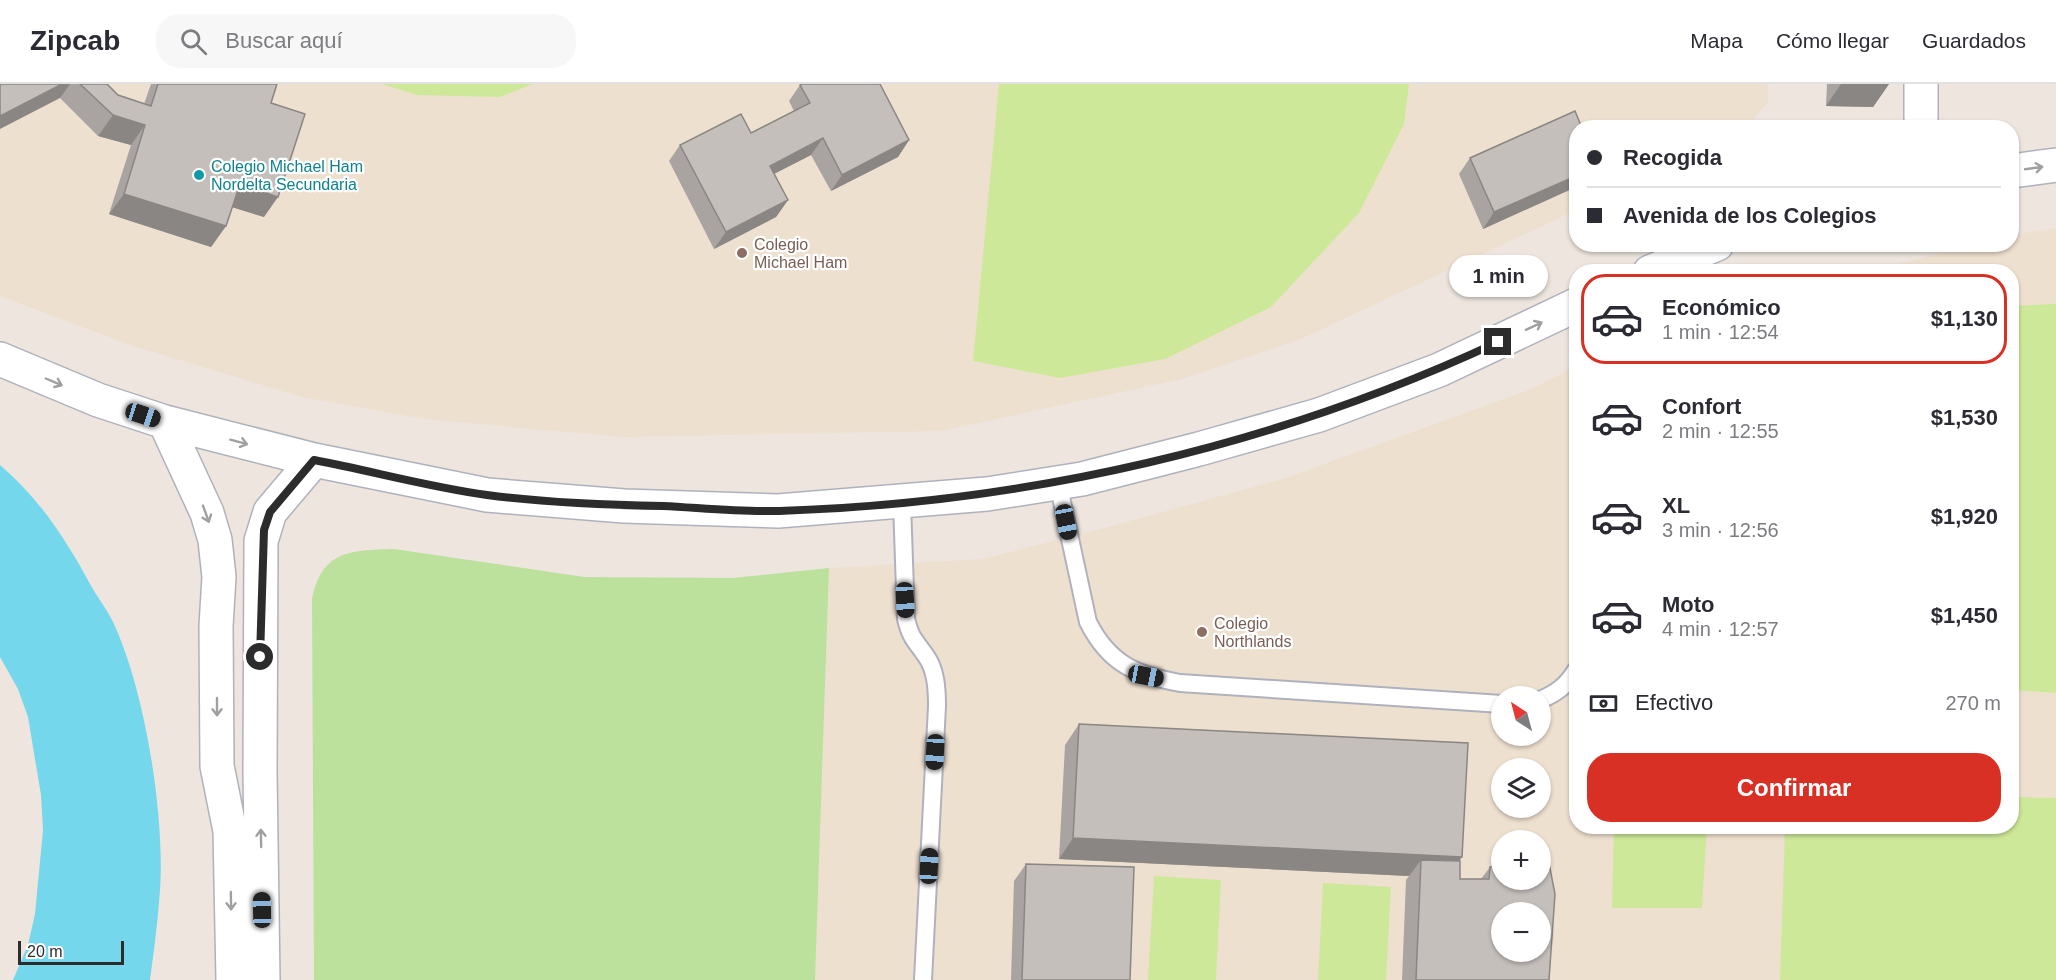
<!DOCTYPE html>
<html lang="es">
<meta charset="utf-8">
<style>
:root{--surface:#fff;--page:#f7f7f7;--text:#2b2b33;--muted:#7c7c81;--line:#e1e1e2;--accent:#d93025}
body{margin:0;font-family:Helvetica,sans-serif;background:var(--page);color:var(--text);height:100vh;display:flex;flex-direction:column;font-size:22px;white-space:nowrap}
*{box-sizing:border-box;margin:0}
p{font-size:20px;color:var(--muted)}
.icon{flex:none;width:33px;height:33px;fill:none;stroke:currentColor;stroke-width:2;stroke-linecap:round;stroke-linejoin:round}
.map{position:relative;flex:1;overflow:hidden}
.panel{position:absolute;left:1569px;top:180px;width:450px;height:570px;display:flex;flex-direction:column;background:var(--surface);border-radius:24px;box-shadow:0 2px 4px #0004}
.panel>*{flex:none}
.guide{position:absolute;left:1569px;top:36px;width:450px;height:132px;border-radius:24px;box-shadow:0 2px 4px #0004;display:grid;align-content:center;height:132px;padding:0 18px;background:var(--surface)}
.needle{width:39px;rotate:324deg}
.buttons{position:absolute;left:1491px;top:602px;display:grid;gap:12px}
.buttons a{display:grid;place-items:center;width:60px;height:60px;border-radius:50%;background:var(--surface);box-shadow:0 2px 4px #0004;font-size:30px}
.scale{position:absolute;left:18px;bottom:15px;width:106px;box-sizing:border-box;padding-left:6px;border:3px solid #2c2c2c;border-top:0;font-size:16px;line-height:21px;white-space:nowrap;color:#2c2c2c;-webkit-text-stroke:4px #fff;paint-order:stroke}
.end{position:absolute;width:27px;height:27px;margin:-14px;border:8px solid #2c2c2c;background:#fff;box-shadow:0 0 0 3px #fff}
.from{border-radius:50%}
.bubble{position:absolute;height:42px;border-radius:21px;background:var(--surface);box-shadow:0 2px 4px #0004;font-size:20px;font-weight:700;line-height:42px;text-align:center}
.car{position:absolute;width:18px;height:36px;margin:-18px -9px;border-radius:8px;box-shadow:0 0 4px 2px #0007;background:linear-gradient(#222 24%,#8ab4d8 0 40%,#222 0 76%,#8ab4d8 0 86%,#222 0)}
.guide b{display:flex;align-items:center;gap:21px;height:57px;font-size:22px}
.guide b+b{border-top:2px solid var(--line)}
.guide i{width:15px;height:15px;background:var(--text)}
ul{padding:10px 0 0;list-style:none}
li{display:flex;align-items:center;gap:18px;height:90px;margin:0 12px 9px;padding:0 6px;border:3px solid transparent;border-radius:24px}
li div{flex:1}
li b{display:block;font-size:22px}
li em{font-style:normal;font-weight:700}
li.current{border-color:var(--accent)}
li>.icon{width:54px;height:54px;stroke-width:1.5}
.pay{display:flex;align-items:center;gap:15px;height:66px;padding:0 18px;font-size:22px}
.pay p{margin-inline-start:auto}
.button{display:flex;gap:12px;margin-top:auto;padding:12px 18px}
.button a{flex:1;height:69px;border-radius:24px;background:var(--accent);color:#fff;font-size:24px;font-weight:700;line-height:69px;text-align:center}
header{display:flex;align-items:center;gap:36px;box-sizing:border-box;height:84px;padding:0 30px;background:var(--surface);border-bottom:2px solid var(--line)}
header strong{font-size:28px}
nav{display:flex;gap:33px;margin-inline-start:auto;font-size:21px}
.search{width:420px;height:54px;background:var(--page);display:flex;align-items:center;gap:15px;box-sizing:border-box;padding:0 21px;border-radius:24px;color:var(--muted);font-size:22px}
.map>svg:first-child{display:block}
</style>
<header>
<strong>Zipcab</strong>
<div class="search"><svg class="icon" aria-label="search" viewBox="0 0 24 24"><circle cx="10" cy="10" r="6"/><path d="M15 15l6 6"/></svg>Buscar aquí</div>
<nav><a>Mapa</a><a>Cómo llegar</a><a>Guardados</a></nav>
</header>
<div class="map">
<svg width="2056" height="896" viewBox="0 0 2056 896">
<rect width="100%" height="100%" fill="#ede5de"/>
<path fill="#eee0cf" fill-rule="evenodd" d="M 0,0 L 1768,0 L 1768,18 L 1746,43 L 1576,44 L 1576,126 L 1301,255 L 1182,295 L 941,347 L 622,353 L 424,335 L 302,313 L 133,262 L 0,212 Z
M 2056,144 L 2056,896 L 815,896 L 829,484 L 982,475 L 1101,445 L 1283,395 L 1534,304 L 1576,282 L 1576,742 L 2012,742 L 2012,188 L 1867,187 L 1976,161 L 2012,160 L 2012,151 ZM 1502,612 L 1540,612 L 1540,651 L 1502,651 ZM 1502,684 L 1540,684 L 1540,723 L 1502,723 ZM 1502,756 L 1540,756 L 1540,795 L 1502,795 ZM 1502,828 L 1540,828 L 1540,867 L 1502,867 Z"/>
<path fill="#bbe19d" d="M 394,465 L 584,493 L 733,494 L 829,484 L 815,896 L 314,896 L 312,516 C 321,467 350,466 394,465 Z"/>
<path fill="#cee899" d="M 382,0 L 533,0 L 500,13 L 417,11 Z
M 999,0 L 1409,0 L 1404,40 L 1359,129 L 1271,223 L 1165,275 L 1060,294 L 973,277 Z
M 2056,220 L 2056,609 L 2012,606 L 2012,222 Z
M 2012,713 L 2056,714 L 2056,896 L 1780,896 L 1785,743 L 2012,742 Z
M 1614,743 L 1707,743 L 1702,824 L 1612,824 Z
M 1154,792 L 1221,796 L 1216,896 L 1148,896 Z
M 1323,799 L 1391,803 L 1386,896 L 1318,896 Z"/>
<path fill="#75d7eb" d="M 0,381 C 38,413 66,455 90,500 C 97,513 107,525 113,538 C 145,606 165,731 160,806 C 158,836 154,866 150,896 L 13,896 L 28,861 L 35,830 L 43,746 L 41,711 L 28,633 L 18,605 L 0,573 Z"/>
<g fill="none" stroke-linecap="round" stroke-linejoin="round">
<defs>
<path id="service" d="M 1058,399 L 1088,538 C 1109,580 1136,591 1180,599 L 1502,620
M 902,419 L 906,535 C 911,555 915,556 926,572 C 936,586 937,605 937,622 L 923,896
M 1540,616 C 1557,609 1567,601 1576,586"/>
<path id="minor" d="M 1921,34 L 1921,0"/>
<path id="tertiary" d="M 2012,87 L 2056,81
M 1650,188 L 1717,160
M 0,275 L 98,316 L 165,338 L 314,376 L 487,411 L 624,422 L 778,427 L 987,410 L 1082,395 L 1199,365 L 1319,331 L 1439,286 L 1576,221
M 165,338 L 207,429 L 215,456 L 219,493 L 216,542 L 217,682 L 230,747 L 233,896
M 263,896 L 260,687 L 261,457 L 270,428 L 314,376"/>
</defs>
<use href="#service" stroke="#afb2bc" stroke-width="20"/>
<use href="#minor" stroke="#afb2bc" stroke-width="36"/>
<use href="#tertiary" stroke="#afb2bc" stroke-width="36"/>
<use href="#service" stroke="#fff" stroke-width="16"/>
<use href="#minor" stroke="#fff" stroke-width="33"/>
<use href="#tertiary" stroke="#fff" stroke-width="33"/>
</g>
<path fill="#a9a4a1" d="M 0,0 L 107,0 L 118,11 L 144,20 L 151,0 L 277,0 L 271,19 L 264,133 L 232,123 L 226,142 L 211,163 L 109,130 L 131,61 L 98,52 L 60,14 Z
M 1827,0 L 1889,0 L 1873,23 L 1826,22 Z
M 800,1 L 909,56 L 898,73 L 831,107 L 811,71 L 774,90 L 788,116 L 776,133 L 714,165 L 669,77 L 680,61 L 751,49 L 794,27 L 789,17 Z
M 1576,44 L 1576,103 L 1483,145 L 1459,90 L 1470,74 Z
M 1079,640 L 1462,773 L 1459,777 L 1460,795 L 1481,795 L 1490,783 L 1549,896 L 1402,896 L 1406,796 L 1409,792 L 1059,775 L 1065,661 Z
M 1026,780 L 1130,896 L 1011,896 L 1014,797 Z"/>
<path fill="#8a8683" d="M 62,0 L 70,0 L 60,14 L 0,45 L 0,32 Z
M 1841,0 L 1889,0 L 1873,23 L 1826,22 Z
M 113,31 L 145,41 L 131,61 L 98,52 Z
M 823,54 L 811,71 L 758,98 L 770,82 Z
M 909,56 L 898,73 L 831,107 L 842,91 Z
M 1576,92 L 1576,103 L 1483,145 L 1494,128 Z
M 240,100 L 278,113 L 264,133 L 225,121 Z
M 124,110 L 226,142 L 211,163 L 109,130 Z
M 788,116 L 776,133 L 714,165 L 726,148 Z
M 1073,754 L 1462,773 L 1447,793 L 1421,776 L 1409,792 L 1059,775 Z"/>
<path fill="#c5bfbb" stroke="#8a8683" stroke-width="1.5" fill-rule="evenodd" d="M 0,0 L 62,0 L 0,32 Z
M 80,0 L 107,0 L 118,11 L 151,22 L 158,0 L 277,0 L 271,19 L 305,30 L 278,113 L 240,100 L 226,142 L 124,110 L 145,41 L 113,31 Z
M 802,0 L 880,0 L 909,56 L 842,91 L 823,54 L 770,82 L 788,116 L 726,148 L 680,61 L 741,30 L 751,49 L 810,19 L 800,1 Z
M 1575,27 L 1582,44 L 1576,44 L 1576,92 L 1494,128 L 1470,74 Z
M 1079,640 L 1468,659 L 1462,773 L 1073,754 Z
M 1547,769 L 1555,810 L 1549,896 L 1416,896 L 1421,776 L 1460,777 L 1460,795 L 1489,795 L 1490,783 L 1502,780 L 1502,795 L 1540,795 L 1540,770 ZM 1502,828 L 1540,828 L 1540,867 L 1502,867 Z
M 1026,780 L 1134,783 L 1130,896 L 1022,896 Z"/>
<defs><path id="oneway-shaft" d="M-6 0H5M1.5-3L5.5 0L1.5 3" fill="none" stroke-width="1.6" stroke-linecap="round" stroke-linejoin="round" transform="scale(1.5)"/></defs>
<g stroke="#a0a0a0">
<use href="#oneway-shaft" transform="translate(2034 84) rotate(-8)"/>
<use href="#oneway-shaft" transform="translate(1534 242) rotate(-25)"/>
<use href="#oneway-shaft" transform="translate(54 298) rotate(23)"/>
<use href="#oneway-shaft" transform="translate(239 358) rotate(15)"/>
<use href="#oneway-shaft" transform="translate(206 430) rotate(70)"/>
<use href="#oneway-shaft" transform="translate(217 623) rotate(90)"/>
<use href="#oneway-shaft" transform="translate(261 754) rotate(-91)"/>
<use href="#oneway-shaft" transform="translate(231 817) rotate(89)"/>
</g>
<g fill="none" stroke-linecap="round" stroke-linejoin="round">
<path stroke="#2c2c2c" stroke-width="8" d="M 260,573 L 264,446 L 270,428 L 314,376 C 372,387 429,403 487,411 C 545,419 605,421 663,422 C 702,424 741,428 779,427 C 1027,419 1273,363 1498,258"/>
</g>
<circle fill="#0f9aa8" stroke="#fff" stroke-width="2" cx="199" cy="91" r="6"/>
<g fill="#8d6e63" stroke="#fff" stroke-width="2">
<circle cx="742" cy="169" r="6"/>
<circle cx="1202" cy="548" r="6"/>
</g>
<g text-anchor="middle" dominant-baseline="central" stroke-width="4.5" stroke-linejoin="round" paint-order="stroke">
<g font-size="16" fill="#0d838f" stroke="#fff" text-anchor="start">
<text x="211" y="82">Colegio Michael Ham<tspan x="211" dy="18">Nordelta Secundaria</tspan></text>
</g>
<g font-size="16" fill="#785e54" stroke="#fff" text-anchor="start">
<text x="754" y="160">Colegio<tspan x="754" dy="18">Michael Ham</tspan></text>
<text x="1214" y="539">Colegio<tspan x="1214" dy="18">Northlands</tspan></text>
</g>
</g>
</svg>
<div class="buttons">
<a><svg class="needle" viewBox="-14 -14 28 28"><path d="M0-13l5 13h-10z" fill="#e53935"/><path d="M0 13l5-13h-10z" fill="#7c7c81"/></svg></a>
<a><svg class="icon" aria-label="layers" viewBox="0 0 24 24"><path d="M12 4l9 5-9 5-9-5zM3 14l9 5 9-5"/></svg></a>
<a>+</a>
<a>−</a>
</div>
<div class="scale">20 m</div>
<i class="end from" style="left:260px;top:573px"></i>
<i class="end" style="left:1498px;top:258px"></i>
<div class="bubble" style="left:1449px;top:171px;width:99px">1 min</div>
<i class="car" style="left:143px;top:331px;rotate:108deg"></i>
<i class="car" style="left:1066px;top:438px;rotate:169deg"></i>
<i class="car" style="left:905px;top:516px;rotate:177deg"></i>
<i class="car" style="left:1146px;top:592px;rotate:101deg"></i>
<i class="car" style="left:935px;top:668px;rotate:183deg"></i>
<i class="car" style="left:929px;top:782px;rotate:3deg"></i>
<i class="car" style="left:262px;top:826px;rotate:359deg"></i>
<div class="guide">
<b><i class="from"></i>Recogida</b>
<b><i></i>Avenida de los Colegios</b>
</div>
<section class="panel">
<ul>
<li class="current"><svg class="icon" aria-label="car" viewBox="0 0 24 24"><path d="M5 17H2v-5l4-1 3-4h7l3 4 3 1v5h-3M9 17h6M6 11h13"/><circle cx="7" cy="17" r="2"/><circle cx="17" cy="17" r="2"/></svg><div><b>Económico</b><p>1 min · 12:54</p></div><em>$1,130</em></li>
<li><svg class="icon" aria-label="car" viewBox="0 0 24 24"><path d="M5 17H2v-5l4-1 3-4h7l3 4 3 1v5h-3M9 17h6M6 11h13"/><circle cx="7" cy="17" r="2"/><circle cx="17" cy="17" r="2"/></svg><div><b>Confort</b><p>2 min · 12:55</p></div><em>$1,530</em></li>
<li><svg class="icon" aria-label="car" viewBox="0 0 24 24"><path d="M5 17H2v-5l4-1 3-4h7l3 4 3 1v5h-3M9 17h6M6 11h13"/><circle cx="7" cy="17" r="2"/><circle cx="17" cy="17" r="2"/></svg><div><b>XL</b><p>3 min · 12:56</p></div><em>$1,920</em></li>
<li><svg class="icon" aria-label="car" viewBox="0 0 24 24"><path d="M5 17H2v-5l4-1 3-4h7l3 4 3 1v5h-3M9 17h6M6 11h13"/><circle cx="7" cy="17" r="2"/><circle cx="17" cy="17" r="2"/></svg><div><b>Moto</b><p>4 min · 12:57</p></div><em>$1,450</em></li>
</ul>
<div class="pay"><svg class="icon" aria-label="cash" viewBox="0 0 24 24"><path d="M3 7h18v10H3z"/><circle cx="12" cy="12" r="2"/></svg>Efectivo<p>270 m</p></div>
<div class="button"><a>Confirmar</a></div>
</section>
</div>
